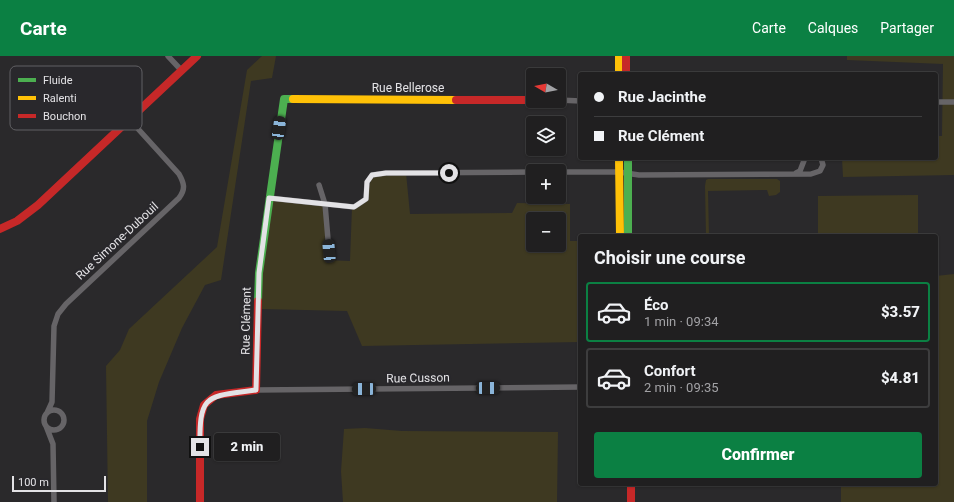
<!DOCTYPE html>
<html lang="fr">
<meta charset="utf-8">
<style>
:root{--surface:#201f20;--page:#2d2c2d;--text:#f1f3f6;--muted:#a2a2a5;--line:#3d3d3e;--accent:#0b8043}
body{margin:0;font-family:Roboto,sans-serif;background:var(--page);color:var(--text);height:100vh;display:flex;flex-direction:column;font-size:15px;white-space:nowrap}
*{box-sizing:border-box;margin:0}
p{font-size:13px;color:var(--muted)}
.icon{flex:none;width:22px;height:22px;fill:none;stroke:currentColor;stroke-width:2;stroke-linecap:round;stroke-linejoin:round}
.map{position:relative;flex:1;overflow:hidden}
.panel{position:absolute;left:578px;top:178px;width:360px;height:252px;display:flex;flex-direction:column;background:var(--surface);border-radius:4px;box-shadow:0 1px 3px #0004,0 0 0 1px var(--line)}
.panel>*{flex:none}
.banner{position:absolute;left:578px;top:16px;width:360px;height:88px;border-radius:4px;box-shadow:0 1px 3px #0004,0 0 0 1px var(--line);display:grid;align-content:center;height:88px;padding:0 16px;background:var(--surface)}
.needle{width:26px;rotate:279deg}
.fabs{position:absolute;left:526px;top:12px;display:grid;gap:8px}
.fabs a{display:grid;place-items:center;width:40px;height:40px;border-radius:4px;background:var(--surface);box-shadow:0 1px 3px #0004,0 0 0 1px var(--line);font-size:20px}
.scale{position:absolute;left:12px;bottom:10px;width:94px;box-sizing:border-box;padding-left:4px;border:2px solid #e3e2e5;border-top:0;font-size:11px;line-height:14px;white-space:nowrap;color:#e3e2e5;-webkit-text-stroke:3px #29282c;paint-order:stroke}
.end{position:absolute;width:18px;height:18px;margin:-9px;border:5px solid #e3e2e5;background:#111;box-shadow:0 0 0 2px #111}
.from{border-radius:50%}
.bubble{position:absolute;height:28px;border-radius:4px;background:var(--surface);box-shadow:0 1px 3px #0004,0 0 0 1px var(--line);font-size:13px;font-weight:800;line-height:28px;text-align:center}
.car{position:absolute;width:12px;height:24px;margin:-12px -6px;border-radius:5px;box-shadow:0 0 3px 1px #0007;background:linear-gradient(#222 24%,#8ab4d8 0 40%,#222 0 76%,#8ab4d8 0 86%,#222 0)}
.banner b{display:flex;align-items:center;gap:14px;height:38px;font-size:15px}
.banner b+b{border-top:1px solid var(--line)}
.banner i{width:10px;height:10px;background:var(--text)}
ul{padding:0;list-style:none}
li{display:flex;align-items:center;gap:12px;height:60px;margin:0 8px 6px;padding:0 8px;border:2px solid var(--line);border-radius:4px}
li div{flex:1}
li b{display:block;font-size:15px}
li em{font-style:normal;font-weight:800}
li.active{border-color:var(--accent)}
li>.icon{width:36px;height:36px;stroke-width:1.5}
h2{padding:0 16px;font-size:18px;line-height:48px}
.primary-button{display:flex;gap:8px;margin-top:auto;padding:8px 16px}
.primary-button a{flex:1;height:46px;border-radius:4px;background:var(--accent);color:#fff;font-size:16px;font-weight:800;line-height:46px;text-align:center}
header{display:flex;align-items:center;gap:24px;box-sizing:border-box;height:56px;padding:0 20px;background:var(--accent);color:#fff}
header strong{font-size:19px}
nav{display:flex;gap:22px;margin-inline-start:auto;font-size:14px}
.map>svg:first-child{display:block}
</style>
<header>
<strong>Carte</strong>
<nav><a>Carte</a><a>Calques</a><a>Partager</a></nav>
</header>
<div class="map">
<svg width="954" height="446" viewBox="0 0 954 446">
<rect width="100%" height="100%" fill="#2a292b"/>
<path fill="#3e3921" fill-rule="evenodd" d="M 262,0 L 276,0 L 272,22 L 251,25 L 221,224 L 205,229 L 182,272 L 159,326 L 147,365 L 147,446 L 108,446 L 106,310 L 120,294 L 129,273 L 217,191 L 247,14 Z
M 847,0 L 954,0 L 954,119 L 843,121 L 842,102 L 936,102 L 936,80 L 942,80 L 943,8 L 847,4 Z
M 406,117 L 410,158 L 512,157 L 517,147 L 570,148 L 570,185 L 580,185 L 580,286 L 362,290 L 347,255 L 261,253 L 259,219 L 269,142 L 326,150 L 324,204 L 350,205 L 352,151 L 366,142 L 372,120 ZM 533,163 L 559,163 L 559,189 L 533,189 Z
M 708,123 L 777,123 L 780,125 L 780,136 L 776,139 L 769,140 L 767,134 L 708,135 L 709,180 L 706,180 L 705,130 L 706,124 Z
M 918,139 L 918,180 L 818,180 L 818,140 Z
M 954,218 L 954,446 L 841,446 L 841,428 L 936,428 L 936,220 Z
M 365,372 L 402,375 L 558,376 L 557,446 L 343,446 L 341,415 L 344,373 Z"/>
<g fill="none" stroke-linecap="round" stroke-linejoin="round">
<path stroke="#666467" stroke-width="5.5" d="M 168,0 L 182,15
M 559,44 L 580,45
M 936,46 L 953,46
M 559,116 L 619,116 L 639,119 L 811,118 L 820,115 L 823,109 L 821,102
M 796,117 L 800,115 L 805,102
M 319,129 L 325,148 L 329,195
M 269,142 L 354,151 L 366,143 L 367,126 L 372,119 L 386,117 L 533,116
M 256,334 L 580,331
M44 364a10 10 0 1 1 20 0a10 10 0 1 1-20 0Z
M 47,357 L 52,346 L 54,270 L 58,258 L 66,248 L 179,142 C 186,133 184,127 179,118 L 130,64
M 46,370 L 53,388 L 54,446"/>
<path stroke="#4caf50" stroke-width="8" d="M 628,102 L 628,180
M 258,245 L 259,217 L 284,43 L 293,43"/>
<path stroke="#ffc107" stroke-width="8" d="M 619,0 L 619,18
M 293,43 L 456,44
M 619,102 L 620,180"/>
<path stroke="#c62828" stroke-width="8" d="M 626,0 L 626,18
M 456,44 L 533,44
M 0,173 L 17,165 L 38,149 L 197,0
M 631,428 L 631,446
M 200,446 L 200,363 L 204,349 L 216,339 L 256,334 L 258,245"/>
</g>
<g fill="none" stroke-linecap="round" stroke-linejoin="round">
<path stroke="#e3e2e5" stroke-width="5" d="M 200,391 C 199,336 207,341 256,334 L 259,217 L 269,142 L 354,151 L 366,143 L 367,126 L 372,119 L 386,117 L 449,117"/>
</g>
<g text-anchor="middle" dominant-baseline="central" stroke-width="4" stroke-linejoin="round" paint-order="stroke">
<g font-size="12" fill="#e3e2e5" stroke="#29282c">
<text x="408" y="32">Rue Bellerose</text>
<text transform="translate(117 185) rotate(-43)">Rue Simone-Dubouil</text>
<text transform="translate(246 265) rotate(-89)">Rue Clément</text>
<text transform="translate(418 322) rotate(-1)">Rue Cusson</text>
</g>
</g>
<rect x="10" y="10" width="132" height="64" rx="6" fill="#29282c" stroke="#616064" stroke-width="1"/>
<rect x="18" y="22" width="18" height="4" fill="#4caf50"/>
<rect x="18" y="40" width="18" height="4" fill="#ffc107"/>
<rect x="18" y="58" width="18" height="4" fill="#c62828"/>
<g font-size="11" fill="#e3e2e5">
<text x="43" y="28">Fluide</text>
<text x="43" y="46">Ralenti</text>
<text x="43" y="64">Bouchon</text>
</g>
</svg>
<div class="fabs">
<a><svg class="needle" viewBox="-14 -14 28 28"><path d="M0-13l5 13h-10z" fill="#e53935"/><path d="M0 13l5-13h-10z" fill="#a2a2a5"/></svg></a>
<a><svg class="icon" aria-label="layers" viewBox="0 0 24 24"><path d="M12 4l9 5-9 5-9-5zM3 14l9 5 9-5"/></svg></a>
<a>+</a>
<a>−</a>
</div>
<div class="scale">100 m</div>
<i class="end from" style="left:449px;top:117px"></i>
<i class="end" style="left:200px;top:391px"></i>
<div class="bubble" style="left:214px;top:377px;width:66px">2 min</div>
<i class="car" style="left:279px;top:72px;rotate:8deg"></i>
<i class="car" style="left:329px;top:195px;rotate:355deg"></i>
<i class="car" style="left:488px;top:332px;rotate:89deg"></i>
<i class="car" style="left:364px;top:333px;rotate:269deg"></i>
<div class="banner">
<b><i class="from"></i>Rue Jacinthe</b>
<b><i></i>Rue Clément</b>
</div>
<section class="panel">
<h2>Choisir une course</h2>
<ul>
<li class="active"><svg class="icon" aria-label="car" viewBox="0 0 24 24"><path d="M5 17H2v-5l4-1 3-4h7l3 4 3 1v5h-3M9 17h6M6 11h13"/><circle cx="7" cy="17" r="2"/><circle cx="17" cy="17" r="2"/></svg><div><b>Éco</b><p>1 min · 09:34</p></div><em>$3.57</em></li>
<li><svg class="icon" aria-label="car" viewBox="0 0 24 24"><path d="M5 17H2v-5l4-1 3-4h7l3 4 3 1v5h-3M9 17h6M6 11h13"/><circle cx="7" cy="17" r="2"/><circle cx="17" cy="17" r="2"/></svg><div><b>Confort</b><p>2 min · 09:35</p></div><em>$4.81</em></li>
</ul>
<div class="primary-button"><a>Confirmer</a></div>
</section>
</div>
